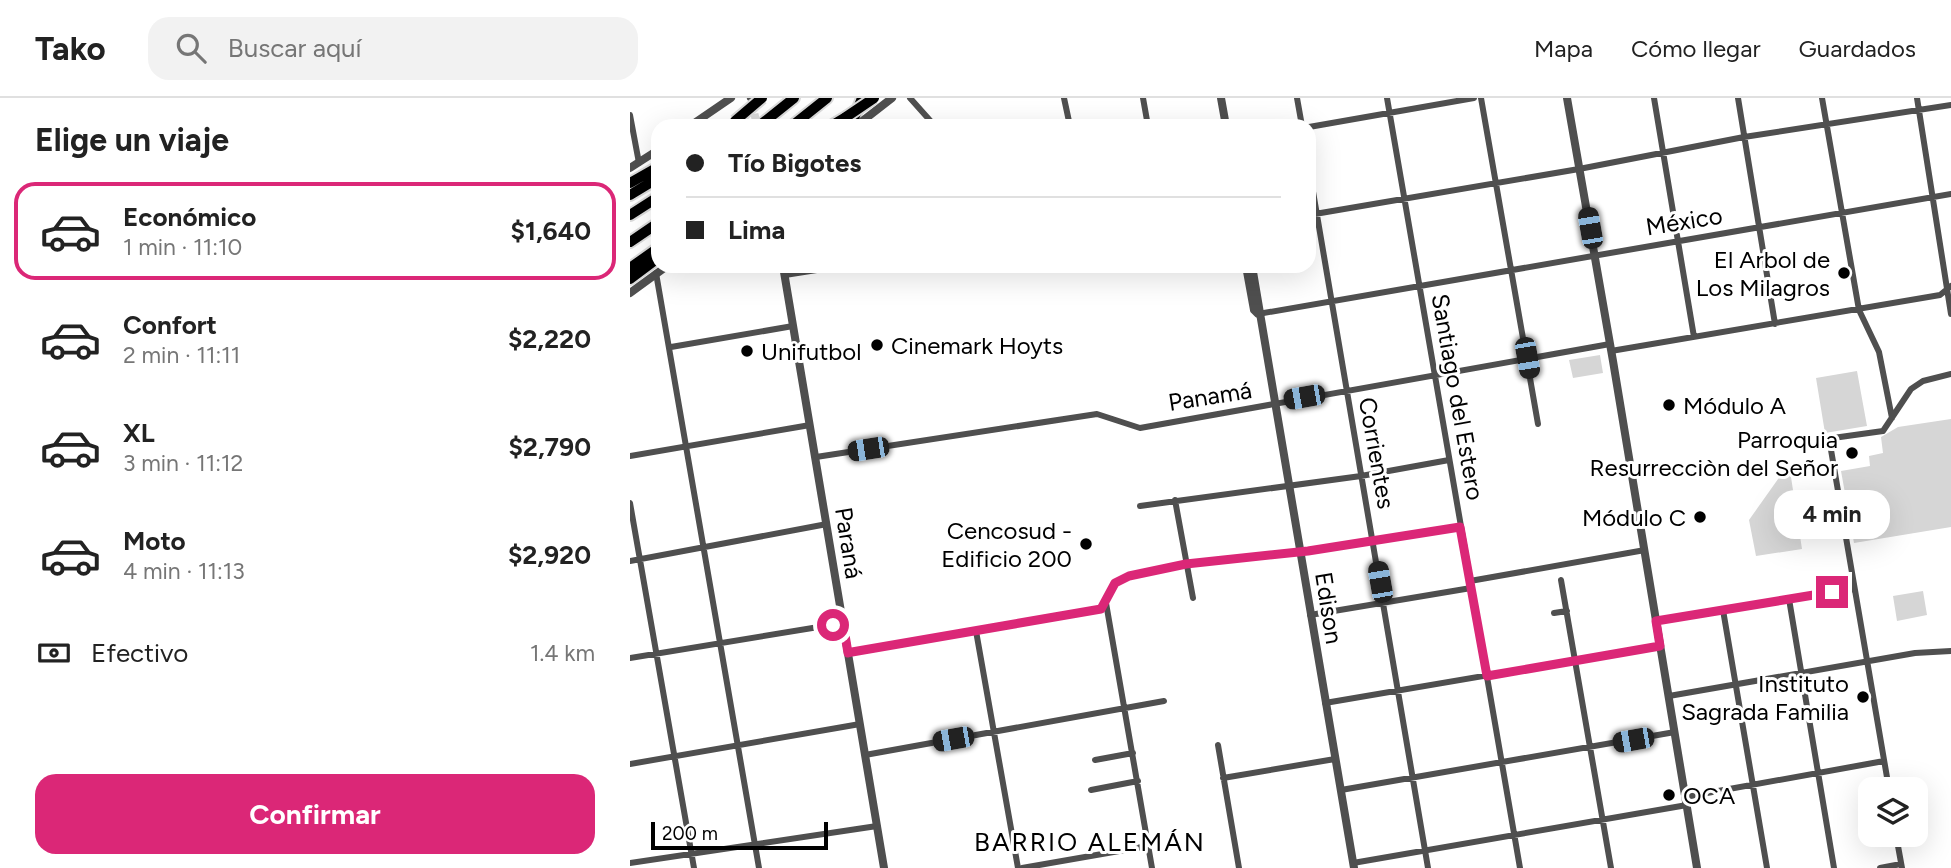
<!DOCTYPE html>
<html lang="es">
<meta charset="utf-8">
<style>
:root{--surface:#fff;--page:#f2f2f2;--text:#222;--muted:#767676;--line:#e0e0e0;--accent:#db2777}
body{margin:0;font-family:Figtree,sans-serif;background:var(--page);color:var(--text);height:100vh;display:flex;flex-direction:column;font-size:26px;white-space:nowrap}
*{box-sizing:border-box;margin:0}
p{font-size:23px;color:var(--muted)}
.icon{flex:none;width:38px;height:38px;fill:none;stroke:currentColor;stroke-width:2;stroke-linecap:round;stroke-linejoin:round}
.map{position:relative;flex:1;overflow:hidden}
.side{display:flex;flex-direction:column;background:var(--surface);width:630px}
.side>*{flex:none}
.guide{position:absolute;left:21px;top:21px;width:665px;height:154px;border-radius:21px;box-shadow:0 7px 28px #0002;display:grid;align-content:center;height:154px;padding:0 35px;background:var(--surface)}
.buttons{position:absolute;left:1228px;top:679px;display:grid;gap:14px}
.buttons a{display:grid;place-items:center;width:70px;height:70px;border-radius:14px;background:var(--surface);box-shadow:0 7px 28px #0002;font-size:35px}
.scale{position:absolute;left:21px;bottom:18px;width:177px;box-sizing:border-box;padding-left:7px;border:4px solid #000;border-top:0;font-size:19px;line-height:24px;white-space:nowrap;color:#000;-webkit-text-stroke:5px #fff;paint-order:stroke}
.end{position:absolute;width:32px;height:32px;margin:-16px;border:9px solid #db2777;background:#fff;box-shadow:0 0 0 4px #fff}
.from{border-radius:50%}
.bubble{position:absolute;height:49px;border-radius:21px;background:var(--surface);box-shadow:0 7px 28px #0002;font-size:23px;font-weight:700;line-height:49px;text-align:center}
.car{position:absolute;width:21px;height:42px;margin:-21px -10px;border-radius:9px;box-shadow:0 0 5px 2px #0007;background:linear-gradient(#222 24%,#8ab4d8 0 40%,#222 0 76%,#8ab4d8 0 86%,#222 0)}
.guide b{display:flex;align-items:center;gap:24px;height:66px;font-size:26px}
.guide b+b{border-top:2px solid var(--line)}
.guide i{width:18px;height:18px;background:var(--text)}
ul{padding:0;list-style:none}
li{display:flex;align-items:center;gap:21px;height:98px;margin:0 14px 10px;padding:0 21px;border:4px solid transparent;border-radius:21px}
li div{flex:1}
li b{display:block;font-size:26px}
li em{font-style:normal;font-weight:700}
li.selected{border-color:var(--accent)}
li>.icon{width:63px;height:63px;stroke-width:1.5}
h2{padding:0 35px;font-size:32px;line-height:84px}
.pay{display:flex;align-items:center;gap:18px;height:77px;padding:0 35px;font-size:26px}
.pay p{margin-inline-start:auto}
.action{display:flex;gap:14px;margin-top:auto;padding:14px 35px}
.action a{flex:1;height:80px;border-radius:21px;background:var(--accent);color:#fff;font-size:28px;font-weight:700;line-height:80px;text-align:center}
header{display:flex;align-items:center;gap:42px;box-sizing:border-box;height:98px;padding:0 35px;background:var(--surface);border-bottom:2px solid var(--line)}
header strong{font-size:33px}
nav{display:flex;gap:38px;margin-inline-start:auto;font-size:24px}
.search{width:490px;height:63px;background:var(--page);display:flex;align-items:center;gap:18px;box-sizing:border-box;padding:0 24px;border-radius:21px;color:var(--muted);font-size:26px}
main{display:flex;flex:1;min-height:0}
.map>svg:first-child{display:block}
</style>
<header>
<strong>Tako</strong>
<div class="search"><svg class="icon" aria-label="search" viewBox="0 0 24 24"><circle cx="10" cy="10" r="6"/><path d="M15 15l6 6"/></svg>Buscar aquí</div>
<nav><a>Mapa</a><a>Cómo llegar</a><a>Guardados</a></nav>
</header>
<main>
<section class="side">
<h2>Elige un viaje</h2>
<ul>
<li class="selected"><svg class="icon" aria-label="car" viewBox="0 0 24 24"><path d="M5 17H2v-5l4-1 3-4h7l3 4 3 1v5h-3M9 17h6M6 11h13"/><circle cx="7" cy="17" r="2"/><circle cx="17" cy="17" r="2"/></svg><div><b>Económico</b><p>1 min · 11:10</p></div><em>$1,640</em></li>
<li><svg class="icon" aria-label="car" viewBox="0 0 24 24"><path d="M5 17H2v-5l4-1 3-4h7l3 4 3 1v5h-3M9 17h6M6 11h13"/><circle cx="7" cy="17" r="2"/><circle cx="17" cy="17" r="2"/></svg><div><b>Confort</b><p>2 min · 11:11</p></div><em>$2,220</em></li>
<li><svg class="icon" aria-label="car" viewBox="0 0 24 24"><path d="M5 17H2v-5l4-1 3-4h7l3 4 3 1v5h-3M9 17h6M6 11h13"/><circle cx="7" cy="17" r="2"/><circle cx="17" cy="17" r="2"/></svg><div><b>XL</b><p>3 min · 11:12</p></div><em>$2,790</em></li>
<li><svg class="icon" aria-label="car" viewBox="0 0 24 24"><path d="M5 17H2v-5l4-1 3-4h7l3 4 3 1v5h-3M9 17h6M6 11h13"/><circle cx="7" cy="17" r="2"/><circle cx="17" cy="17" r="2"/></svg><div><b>Moto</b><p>4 min · 11:13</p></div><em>$2,920</em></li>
</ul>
<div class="pay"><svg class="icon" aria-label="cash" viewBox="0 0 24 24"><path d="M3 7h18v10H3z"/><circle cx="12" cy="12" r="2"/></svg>Efectivo<p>1.4 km</p></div>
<div class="action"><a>Confirmar</a></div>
</section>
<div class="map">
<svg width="1321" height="770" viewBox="0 0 1321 770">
<rect width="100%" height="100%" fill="#fff"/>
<path fill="#d6d6d6" d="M 970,257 L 973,275 L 943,280 L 939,262 Z
M 1227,273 L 1237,328 L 1195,335 L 1186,280 Z
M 1321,321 L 1321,429 L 1224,445 L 1211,373 L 1240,368 L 1239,358 L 1253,355 L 1251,339 L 1268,329 Z
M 1153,374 L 1161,379 L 1172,451 L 1126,458 L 1119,422 Z
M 1293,493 L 1297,517 L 1267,523 L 1263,498 Z"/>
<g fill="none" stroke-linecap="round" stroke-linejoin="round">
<path stroke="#d9d9d9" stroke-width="8" stroke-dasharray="8 4" stroke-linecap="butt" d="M 122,4 L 127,28"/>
<defs>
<path id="motorway" d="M 129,28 L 164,0
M 162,28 L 197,0
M 201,28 L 216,19
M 221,28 L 232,0
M 0,85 L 28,69
M 0,97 L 28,80
M 0,117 L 28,99
M 0,144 L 28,125
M 0,170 L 28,150
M 0,181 L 28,160"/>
</defs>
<use href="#motorway" stroke="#dbdbdb" stroke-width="14"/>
<path stroke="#4f4f4f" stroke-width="6" d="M 280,0 L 305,28
M 434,0 L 440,28
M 513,0 L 518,28
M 667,0 L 672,28
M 757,0 L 890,770
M 851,0 L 908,326
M 1024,0 L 1064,239
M 1108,0 L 1145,226
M 1192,0 L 1229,212 L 1249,254 L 1262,320
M 1287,0 L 1321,216
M 0,17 L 9,65
M 679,29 L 844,0
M 679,70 L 798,770
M 679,117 L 949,71 L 1114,39 L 1321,7
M 26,175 L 129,770
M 155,177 L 212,168
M 628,216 L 1321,96
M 41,249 L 163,228
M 981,253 L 1310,197 L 1321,188
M 0,358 L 180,327
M 186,359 L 467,316 L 510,330 L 980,246
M 545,402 L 563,500
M 0,405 L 64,770
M 510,408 L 731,378 L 819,362
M 0,463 L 197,426
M 931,482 L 981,770
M 840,483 L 1015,452
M 1159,501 L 1204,770
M 476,505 L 522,770
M 1093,512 L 1137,770
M 924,515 L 937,513
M 680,517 L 841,490
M 1026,523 L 1224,491
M 346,533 L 388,770
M 218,555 L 471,511 L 485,485 L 499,478 L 556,466 L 678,453 L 830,429
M 0,560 L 213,525
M 1039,598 L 1285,555 L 1321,553
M 695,605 L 1030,548
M 588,647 L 609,770
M 235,657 L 534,603
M 465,662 L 503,655
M 0,666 L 230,626
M 593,680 L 705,661
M 1259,691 L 1200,346 L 1203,340 L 1253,333 L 1281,291 L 1293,283 L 1321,276
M 461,692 L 508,683
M 711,692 L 1045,634
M 1055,699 L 1254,663
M 1266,737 L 1272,770
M 0,765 L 247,728
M 723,765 L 1057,707
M 392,770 L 518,748
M 1250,770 L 1271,766"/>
<path stroke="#4f4f4f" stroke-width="8" d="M 121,0 L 122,1
M 591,0 L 596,28
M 937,0 L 983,263 L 1067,770
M 60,28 L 101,0
M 226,28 L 262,0
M 0,70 L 28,52
M 153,168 L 254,770
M 616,168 L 624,212 L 628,216
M 622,168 L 724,770
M 0,195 L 37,168"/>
<use href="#motorway" stroke="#000" stroke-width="10"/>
<defs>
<path id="motorway-bridge" d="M 216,19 L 244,0
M 105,23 L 132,0"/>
</defs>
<use href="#motorway-bridge" stroke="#dbdbdb" stroke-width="14" stroke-linecap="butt"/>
<use href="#motorway-bridge" stroke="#000" stroke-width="10"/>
</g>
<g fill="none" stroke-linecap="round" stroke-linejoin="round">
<path stroke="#db2777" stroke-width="9" d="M 203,527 L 213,525 L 218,555 L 222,554 L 471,511 L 485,485 L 499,478 L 556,466 L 678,453 L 830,429 L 857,578 L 1030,548 L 1026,523 L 1202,494"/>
</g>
<g fill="#000" stroke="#fff" stroke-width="2.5">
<circle cx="1214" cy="175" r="7"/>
<circle cx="247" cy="247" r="7"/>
<circle cx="117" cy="253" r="7"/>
<circle cx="1039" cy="307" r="7"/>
<circle cx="1222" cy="355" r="7"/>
<circle cx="1070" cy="419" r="7"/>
<circle cx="456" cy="446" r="7"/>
<circle cx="1233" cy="599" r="7"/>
<circle cx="1039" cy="697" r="7"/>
</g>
<g text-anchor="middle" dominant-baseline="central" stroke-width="6" stroke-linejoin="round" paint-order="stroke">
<g font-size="24" fill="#000" stroke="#fff">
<text transform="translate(1054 123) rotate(-9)">México</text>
<text transform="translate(580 298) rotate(-9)">Panamá</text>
<text transform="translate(828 299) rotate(80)">Santiago del Estero</text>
<text transform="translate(747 355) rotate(80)">Corrientes</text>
<text transform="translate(219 445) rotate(81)">Paraná</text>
<text transform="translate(699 510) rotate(81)">Edison</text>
</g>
<g font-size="24" fill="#000" stroke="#fff" text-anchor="end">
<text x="1200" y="161">El Arbol de<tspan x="1200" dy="28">Los Milagros</tspan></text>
<text x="261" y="247" text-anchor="start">Cinemark Hoyts</text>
<text x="131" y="253" text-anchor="start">Unifutbol</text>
<text x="1053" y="307" text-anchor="start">Módulo A</text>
<text x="1208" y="341">Parroquia<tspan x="1208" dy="28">Resurrecciòn del Señor</tspan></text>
<text x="1056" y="419">Módulo C</text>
<text x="442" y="432">Cencosud -<tspan x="442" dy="28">Edificio 200</tspan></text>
<text x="1219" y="585">Instituto<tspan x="1219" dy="28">Sagrada Familia</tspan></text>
<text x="1053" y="697" text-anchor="start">OCA</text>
</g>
<g font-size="26" letter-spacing="2" fill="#000" stroke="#fff">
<text x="460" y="744">BARRIO ALEMÁN</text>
</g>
</g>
</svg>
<div class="buttons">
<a><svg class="icon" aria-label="layers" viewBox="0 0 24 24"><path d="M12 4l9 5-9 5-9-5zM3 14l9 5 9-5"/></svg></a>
</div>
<div class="scale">200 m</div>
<i class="end from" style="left:203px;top:527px"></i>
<i class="end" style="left:1202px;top:494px"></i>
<div class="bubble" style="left:1144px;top:392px;width:116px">4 min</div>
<i class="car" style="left:960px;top:130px;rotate:350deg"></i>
<i class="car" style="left:897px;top:260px;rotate:170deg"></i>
<i class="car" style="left:674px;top:299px;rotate:260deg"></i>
<i class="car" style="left:238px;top:351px;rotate:261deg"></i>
<i class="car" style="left:750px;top:484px;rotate:350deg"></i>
<i class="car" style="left:323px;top:641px;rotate:260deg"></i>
<i class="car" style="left:1003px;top:642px;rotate:260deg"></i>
<div class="guide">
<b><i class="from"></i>Tío Bigotes</b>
<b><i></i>Lima</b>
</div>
</div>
</main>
